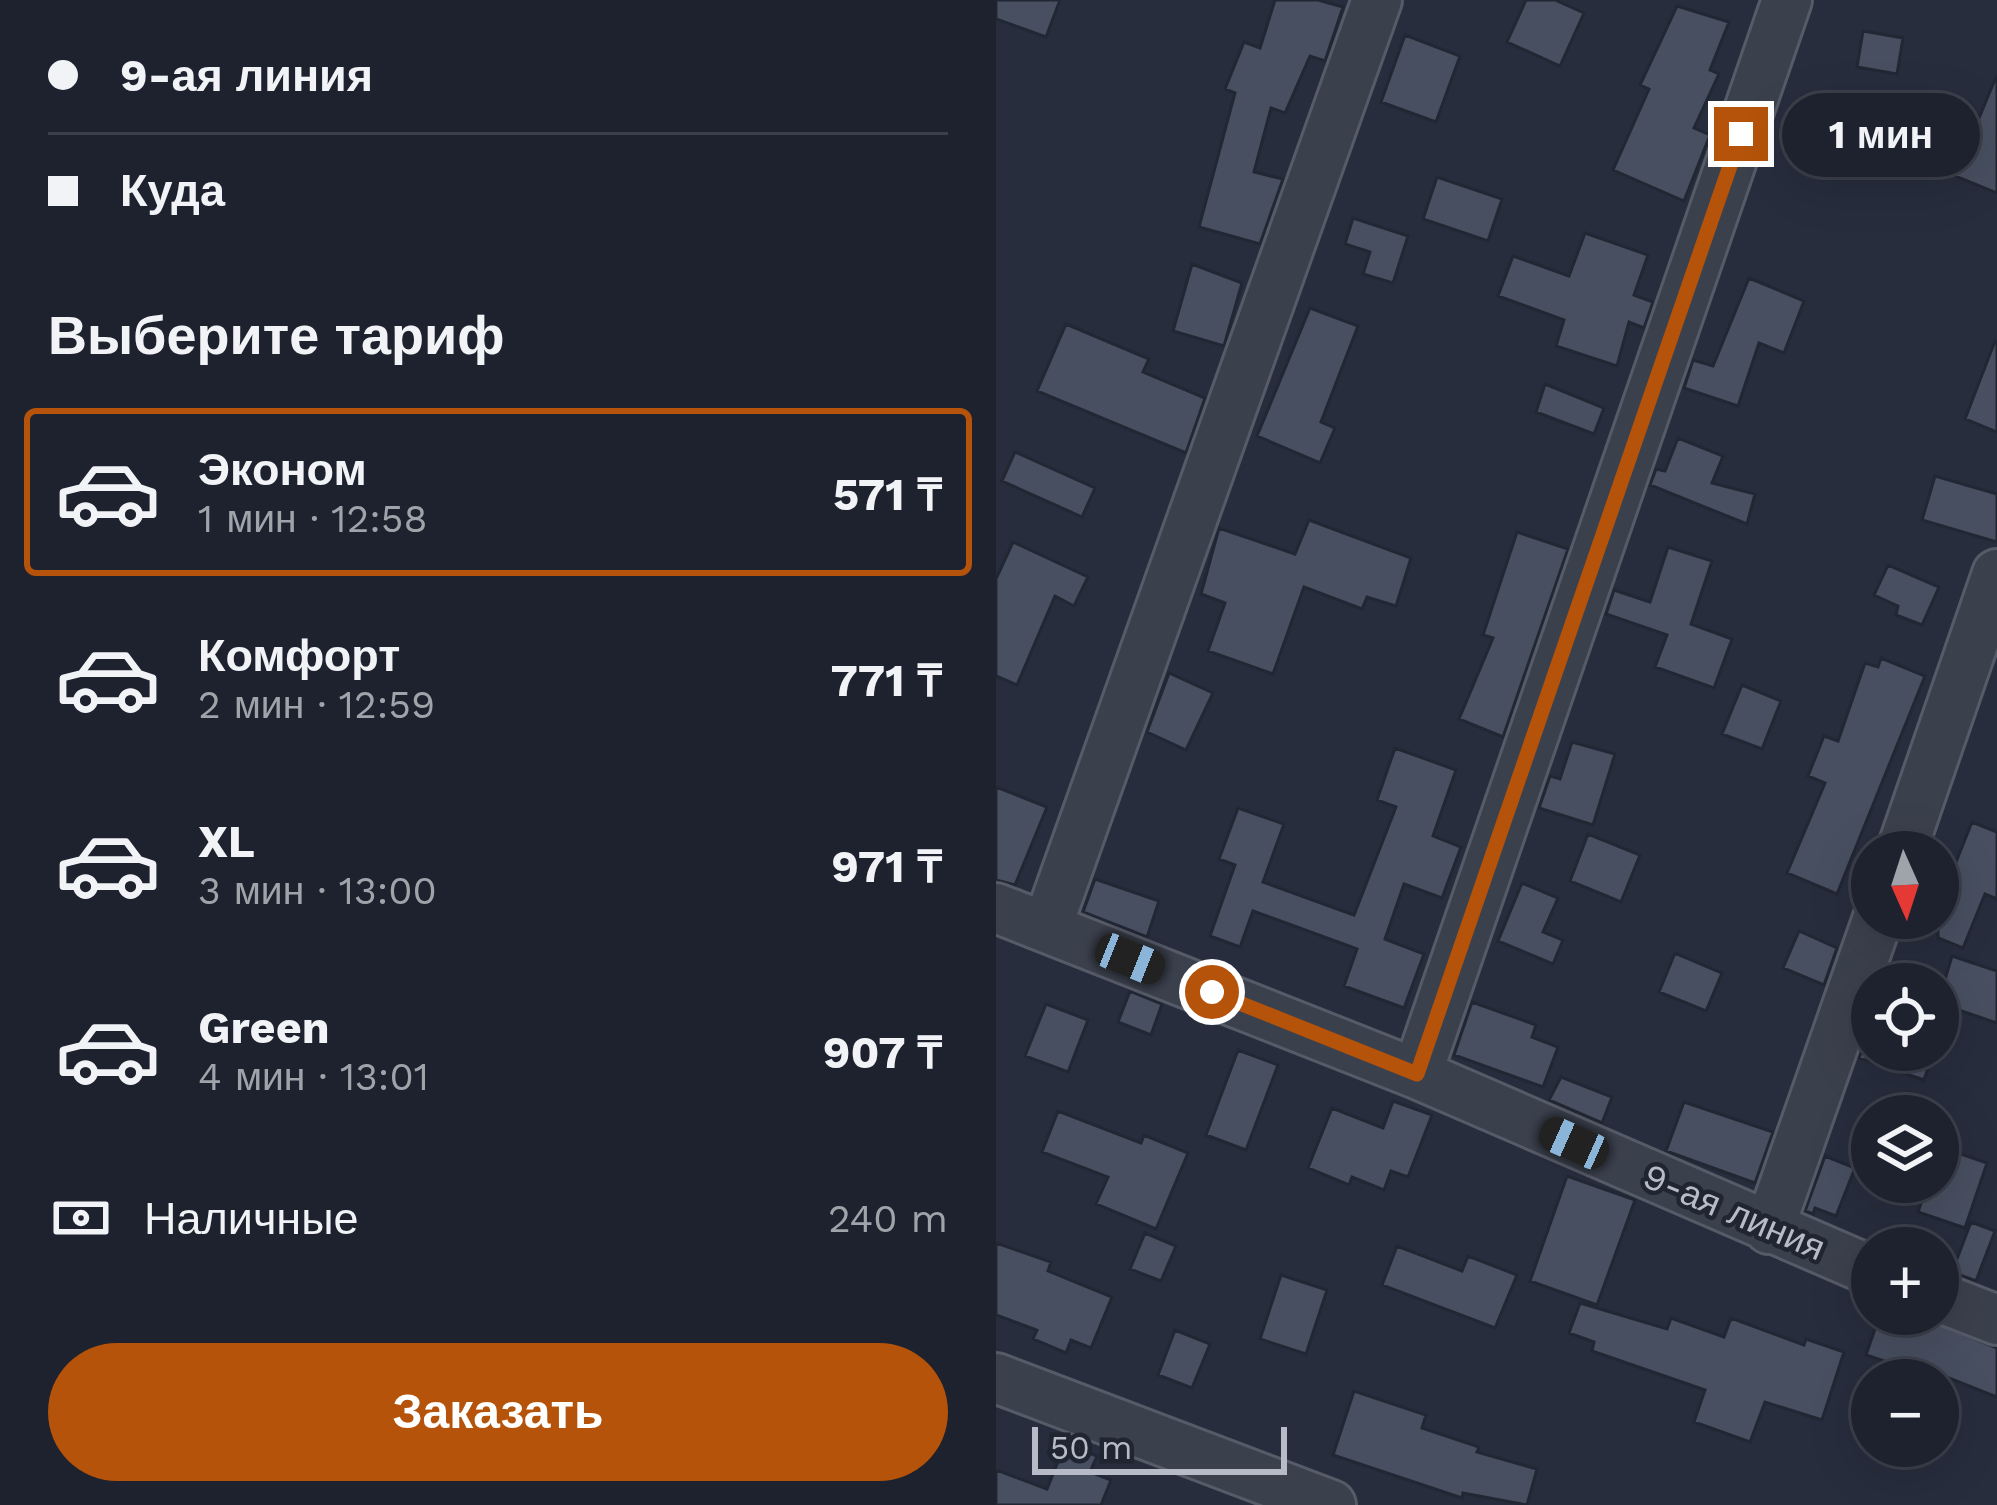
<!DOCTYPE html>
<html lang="ru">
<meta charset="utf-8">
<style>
:root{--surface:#1d222e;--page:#2a2f3a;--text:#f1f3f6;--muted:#a0a4aa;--line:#3b3f4a;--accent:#b45309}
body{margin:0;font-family:"Work Sans",sans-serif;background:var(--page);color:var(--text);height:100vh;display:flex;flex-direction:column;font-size:45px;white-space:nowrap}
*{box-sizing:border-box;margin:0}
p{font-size:39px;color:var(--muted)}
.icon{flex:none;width:66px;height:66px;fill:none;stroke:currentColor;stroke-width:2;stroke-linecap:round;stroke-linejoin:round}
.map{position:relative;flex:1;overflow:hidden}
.sheet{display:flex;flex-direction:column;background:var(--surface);width:996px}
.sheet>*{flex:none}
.banner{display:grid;align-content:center;height:264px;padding:0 48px;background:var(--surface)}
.needle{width:78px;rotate:177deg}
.tools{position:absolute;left:855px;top:831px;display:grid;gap:24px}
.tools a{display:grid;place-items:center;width:108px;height:108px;border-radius:50%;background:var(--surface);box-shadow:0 12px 48px #0002,0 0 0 3px var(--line);font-size:60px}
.scale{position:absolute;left:36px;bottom:30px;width:255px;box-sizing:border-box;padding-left:12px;border:6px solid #b7bbc8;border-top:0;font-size:33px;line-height:42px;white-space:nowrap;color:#b7bbc8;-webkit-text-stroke:9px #202532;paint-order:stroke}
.end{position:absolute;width:54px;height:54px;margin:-27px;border:15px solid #b45309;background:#fff;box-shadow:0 0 0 6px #fff}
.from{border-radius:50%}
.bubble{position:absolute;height:84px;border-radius:42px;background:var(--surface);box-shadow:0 12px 48px #0002,0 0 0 3px var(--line);font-size:39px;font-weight:700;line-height:84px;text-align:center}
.car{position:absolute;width:36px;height:72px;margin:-36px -18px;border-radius:15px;box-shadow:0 0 9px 3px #0007;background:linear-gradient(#222 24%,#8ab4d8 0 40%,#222 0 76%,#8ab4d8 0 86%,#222 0)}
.banner b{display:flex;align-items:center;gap:42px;height:114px;font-size:45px}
.banner b+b{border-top:3px solid var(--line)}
.banner i{width:30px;height:30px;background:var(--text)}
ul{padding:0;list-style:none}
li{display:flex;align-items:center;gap:36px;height:168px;margin:0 24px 18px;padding:0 24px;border:6px solid transparent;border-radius:12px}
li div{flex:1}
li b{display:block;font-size:45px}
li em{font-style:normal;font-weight:700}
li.on{border-color:var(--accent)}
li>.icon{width:108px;height:108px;stroke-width:1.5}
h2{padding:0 48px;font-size:54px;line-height:144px}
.pay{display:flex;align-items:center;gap:30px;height:132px;padding:0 48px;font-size:45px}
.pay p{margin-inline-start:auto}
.button{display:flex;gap:24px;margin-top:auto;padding:24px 48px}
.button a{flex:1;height:138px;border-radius:72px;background:var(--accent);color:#fff;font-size:48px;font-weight:700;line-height:138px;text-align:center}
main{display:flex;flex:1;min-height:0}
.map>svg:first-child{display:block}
</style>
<main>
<section class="sheet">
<div class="banner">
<b><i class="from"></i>9-ая линия</b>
<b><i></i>Куда</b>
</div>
<h2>Выберите тариф</h2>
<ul>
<li class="on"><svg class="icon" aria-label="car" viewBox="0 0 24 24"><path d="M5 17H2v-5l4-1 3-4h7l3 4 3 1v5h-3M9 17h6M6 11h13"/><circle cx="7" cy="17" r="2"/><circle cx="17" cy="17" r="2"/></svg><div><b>Эконом</b><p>1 мин · 12:58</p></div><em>571 ₸</em></li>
<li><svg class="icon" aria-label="car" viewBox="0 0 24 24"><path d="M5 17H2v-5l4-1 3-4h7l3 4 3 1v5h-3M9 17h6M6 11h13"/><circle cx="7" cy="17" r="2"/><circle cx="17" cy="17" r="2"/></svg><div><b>Комфорт</b><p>2 мин · 12:59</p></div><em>771 ₸</em></li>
<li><svg class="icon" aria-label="car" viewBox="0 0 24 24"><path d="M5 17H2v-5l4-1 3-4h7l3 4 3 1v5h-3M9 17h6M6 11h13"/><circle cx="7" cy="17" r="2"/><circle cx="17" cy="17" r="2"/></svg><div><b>XL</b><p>3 мин · 13:00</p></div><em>971 ₸</em></li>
<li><svg class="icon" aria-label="car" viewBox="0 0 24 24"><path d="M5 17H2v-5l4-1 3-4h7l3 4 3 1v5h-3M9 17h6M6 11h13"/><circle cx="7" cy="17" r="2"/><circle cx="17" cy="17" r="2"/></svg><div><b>Green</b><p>4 мин · 13:01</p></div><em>907 ₸</em></li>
</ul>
<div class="pay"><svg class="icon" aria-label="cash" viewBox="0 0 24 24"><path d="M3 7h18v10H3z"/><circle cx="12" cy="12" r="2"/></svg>Наличные<p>240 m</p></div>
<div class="button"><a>Заказать</a></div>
</section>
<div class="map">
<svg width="1001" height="1505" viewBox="0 0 1001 1505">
<rect width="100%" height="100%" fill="#272d3d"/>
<path fill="#484f60" stroke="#222734" stroke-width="3" d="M 0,0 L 64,0 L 50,37 L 0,19 Z
M 279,0 L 322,0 L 347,7 L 329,61 L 314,56 L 289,113 L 275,108 L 258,172 L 287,179 L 264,244 L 203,227 L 239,93 L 229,89 L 248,42 L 264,48 Z
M 530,0 L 559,0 L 588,13 L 564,66 L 511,42 Z
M 681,6 L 733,22 L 714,70 L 723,74 L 698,128 L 714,135 L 688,201 L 617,170 L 653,89 L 644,85 Z
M 867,31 L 907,38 L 901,74 L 861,67 Z
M 409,35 L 464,56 L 440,122 L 385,102 Z
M 1000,77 L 1001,78 L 1001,193 L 959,176 Z
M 807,96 L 869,116 L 853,164 L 792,145 Z
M 441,177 L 506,199 L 492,241 L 427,219 Z
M 357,218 L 412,236 L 397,283 L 367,274 L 374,252 L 349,244 Z
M 589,233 L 652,255 L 638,295 L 657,302 L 648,328 L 633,322 L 621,366 L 560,346 L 568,320 L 502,296 L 517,256 L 573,276 Z
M 196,264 L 246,283 L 228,346 L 177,331 Z
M 753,278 L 808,301 L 788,353 L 763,343 L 742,406 L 688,388 L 697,360 L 717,366 Z
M 314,308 L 362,326 L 325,422 L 339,428 L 324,463 L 261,436 Z
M 70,324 L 153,359 L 147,372 L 209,398 L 190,453 L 41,391 Z
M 999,341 L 1001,342 L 1001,432 L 969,419 Z
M 549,384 L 608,408 L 598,434 L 540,412 Z
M 682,438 L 727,456 L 716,483 L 759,494 L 751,524 L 654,485 L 660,469 L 669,471 Z
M 19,452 L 99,488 L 86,517 L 6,481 Z
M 939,476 L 1001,494 L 1001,542 L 926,520 Z
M 313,520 L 415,558 L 400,606 L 371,597 L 366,609 L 308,587 L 277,674 L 212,651 L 229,603 L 205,594 L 223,528 L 299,554 Z
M 521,532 L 572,549 L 507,737 L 463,719 L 497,638 L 487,635 Z
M 17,542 L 92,577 L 78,606 L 59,596 L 21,685 L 0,676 L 0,579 Z
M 672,547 L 716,561 L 695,624 L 736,639 L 718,688 L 659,667 L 671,635 L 610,614 L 618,590 L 654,602 Z
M 892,565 L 943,587 L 926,625 L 900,615 L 902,606 L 878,595 Z
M 885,658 L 929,676 L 841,894 L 791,873 L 829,783 L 812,776 L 828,736 L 842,741 L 869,663 L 882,667 Z
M 173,673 L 217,693 L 190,750 L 151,732 Z
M 746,685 L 785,701 L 766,749 L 726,734 Z
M 576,742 L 619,754 L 597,825 L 543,808 L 554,776 L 564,779 Z
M 399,748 L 460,770 L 437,836 L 465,847 L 446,898 L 408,884 L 389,939 L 428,954 L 408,1008 L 348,986 L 361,949 L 257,911 L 244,947 L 214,936 L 239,865 L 223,859 L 242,808 L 288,824 L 267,882 L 358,915 L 400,807 L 381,800 Z
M 0,787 L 51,807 L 19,885 L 0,880 Z
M 976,822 L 1001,832 L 1001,899 L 989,894 L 967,948 L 942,938 L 942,907 Z
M 592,834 L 644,855 L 625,902 L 574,881 Z
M 99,879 L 163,901 L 151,937 L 87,912 Z
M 526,883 L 562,898 L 547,932 L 567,940 L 557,964 L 502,941 Z
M 803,931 L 841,948 L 828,985 L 787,968 Z
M 679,953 L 726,973 L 710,1011 L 663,992 Z
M 956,956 L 1001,971 L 1001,1023 L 942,1003 Z
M 134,991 L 166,1004 L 155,1035 L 122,1022 Z
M 476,1002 L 540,1025 L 536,1037 L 562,1047 L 547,1087 L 458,1055 Z
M 50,1004 L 92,1020 L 72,1072 L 29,1056 Z
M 242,1050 L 282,1065 L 250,1150 L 210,1135 Z
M 866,1050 L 938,1050 L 928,1080 L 863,1058 Z
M 565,1077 L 616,1097 L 606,1123 L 553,1100 Z
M 397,1101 L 436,1115 L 412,1177 L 395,1171 L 388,1190 L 356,1177 L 353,1185 L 312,1168 L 336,1108 L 387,1128 Z
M 688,1102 L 777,1132 L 759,1183 L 670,1151 Z
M 62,1111 L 145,1143 L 148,1135 L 192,1153 L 160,1229 L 100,1204 L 112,1177 L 46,1152 Z
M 942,1146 L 991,1163 L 969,1228 L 922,1212 L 932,1182 L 942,1182 Z
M 829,1156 L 859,1168 L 840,1216 L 819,1208 L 817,1214 L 809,1211 Z
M 571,1176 L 639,1200 L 601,1305 L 534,1281 Z
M 975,1222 L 999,1231 L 980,1281 L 956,1272 Z
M 149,1233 L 180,1246 L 165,1281 L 134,1269 Z
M 0,1243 L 55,1262 L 52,1271 L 116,1297 L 95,1348 L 75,1340 L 70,1353 L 37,1339 L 41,1330 L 0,1315 Z
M 401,1246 L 466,1271 L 472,1256 L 521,1275 L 499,1328 L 386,1285 Z
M 285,1275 L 331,1290 L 310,1354 L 264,1339 Z
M 584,1303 L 671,1329 L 675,1318 L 728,1337 L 735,1318 L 808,1345 L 810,1339 L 848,1352 L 826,1420 L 769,1402 L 754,1442 L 698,1422 L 709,1390 L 596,1351 L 598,1342 L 573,1333 Z
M 884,1314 L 919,1314 L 1001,1348 L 1001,1397 L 923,1366 L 921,1372 L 870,1355 Z
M 179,1330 L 214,1344 L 196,1388 L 162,1375 Z
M 358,1391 L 430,1415 L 426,1428 L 483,1447 L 481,1452 L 541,1469 L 531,1505 L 467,1493 L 466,1498 L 337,1455 Z
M 69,1444 L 101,1456 L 94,1472 L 115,1480 L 105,1505 L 0,1505 L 0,1470 L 51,1489 Z"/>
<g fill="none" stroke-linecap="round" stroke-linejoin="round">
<defs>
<path id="minor" d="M 905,852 L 1001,574
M 0,908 L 421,1074 L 876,1271
M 51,927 L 381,0
M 421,1074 L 791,0
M 773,1229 L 882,918
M 942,1297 L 1001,1320
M 0,1378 L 335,1505"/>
</defs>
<use href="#minor" stroke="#565b68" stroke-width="54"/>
<use href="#minor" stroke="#3b404d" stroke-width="48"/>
</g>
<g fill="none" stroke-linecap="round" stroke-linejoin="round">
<path stroke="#b45309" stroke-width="15" d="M 216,992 L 421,1074 L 745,134"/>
</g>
<g text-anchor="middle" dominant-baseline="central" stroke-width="9" stroke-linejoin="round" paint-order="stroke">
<g font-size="36" fill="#b7bbc8" stroke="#202532">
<text transform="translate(738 1212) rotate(23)">9-ая линия</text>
</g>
</g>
</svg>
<div class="tools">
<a><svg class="needle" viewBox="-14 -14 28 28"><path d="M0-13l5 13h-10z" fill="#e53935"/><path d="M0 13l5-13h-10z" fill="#a0a4aa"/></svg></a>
<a><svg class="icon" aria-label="locate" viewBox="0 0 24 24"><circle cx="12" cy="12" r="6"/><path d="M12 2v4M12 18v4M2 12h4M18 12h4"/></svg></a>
<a><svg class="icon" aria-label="layers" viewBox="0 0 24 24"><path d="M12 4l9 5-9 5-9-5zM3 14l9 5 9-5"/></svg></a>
<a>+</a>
<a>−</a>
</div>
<div class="scale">50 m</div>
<i class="end from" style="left:216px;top:992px"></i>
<i class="end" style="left:745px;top:134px"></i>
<div class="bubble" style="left:786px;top:93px;width:198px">1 мин</div>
<i class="car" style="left:134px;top:959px;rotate:112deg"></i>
<i class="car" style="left:578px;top:1143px;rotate:294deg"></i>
</div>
</main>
